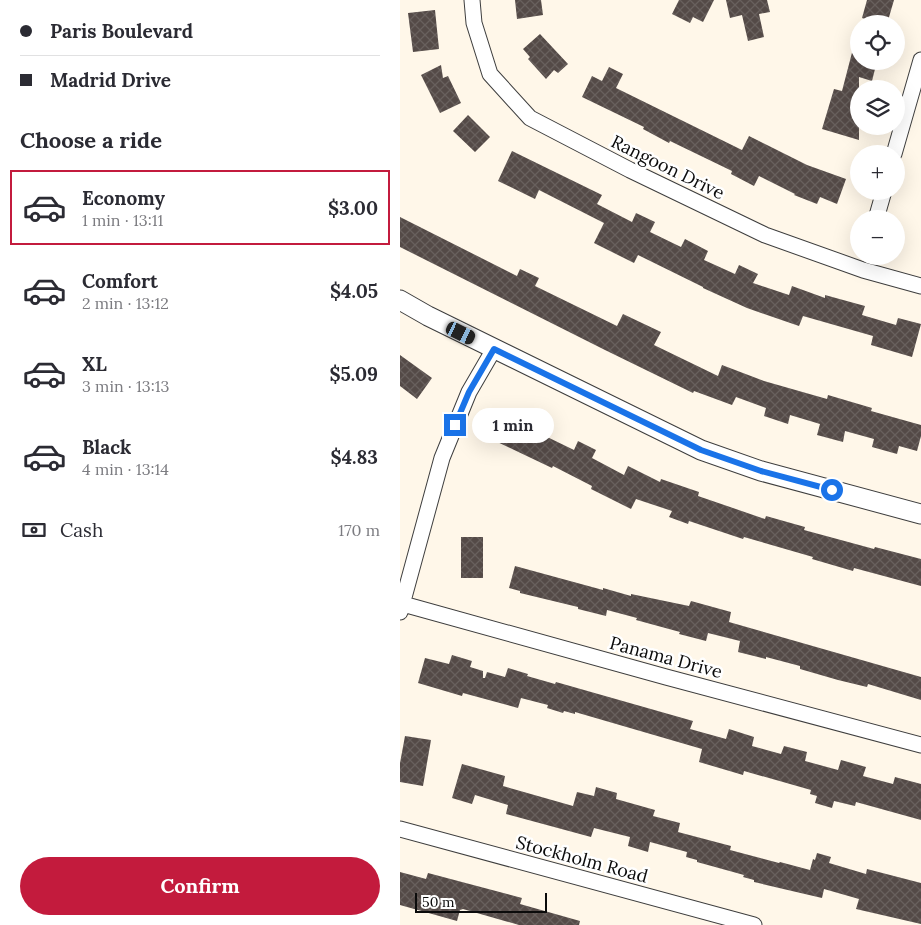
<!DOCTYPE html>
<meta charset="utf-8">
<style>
:root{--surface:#fff;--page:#f7f7f7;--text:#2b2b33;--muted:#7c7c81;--line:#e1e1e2;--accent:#c31b3d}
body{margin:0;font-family:Lora,serif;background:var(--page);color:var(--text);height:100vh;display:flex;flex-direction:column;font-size:19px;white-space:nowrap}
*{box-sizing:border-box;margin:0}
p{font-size:16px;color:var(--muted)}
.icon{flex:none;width:28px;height:28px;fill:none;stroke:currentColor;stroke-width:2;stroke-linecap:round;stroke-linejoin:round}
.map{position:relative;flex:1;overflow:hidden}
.sheet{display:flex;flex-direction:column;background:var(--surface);width:400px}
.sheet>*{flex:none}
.guide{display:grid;align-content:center;height:110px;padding:0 20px;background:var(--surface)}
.tools{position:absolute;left:450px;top:15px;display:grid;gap:10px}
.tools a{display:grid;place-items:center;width:55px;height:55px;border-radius:50%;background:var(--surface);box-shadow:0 5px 20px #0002;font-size:25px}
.scale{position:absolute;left:15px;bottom:12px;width:132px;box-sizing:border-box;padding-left:5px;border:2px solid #0b0b0b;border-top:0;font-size:14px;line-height:18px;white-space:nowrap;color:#0b0b0b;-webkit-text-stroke:4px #fff;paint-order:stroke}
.end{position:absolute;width:22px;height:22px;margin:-11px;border:6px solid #1a73e8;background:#fff;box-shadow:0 0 0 2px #fff}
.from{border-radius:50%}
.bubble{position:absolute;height:35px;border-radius:18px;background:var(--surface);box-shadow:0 5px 20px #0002;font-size:16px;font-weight:800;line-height:35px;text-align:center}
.car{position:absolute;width:15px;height:30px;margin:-15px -8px;border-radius:6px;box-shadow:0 0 4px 1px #0007;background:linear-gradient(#222 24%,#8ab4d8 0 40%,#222 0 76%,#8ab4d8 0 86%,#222 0)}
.guide b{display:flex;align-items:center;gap:18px;height:48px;font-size:19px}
.guide b+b{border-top:1px solid var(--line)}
.guide i{width:12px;height:12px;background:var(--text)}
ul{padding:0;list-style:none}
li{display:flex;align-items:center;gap:15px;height:75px;margin:0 10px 8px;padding:0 10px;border:2px solid transparent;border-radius:0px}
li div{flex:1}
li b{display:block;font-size:19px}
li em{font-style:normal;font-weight:800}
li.current{border-color:var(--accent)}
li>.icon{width:45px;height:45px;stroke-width:1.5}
h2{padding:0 20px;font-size:22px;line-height:60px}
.pay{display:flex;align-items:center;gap:12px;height:55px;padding:0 20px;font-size:19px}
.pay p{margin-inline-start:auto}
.primary-button{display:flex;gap:10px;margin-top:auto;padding:10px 20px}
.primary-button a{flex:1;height:58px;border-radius:30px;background:var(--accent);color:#fff;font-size:20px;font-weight:800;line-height:58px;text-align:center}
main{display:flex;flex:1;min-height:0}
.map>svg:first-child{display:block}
</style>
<main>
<section class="sheet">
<div class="guide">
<b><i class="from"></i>Paris Boulevard</b>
<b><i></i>Madrid Drive</b>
</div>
<h2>Choose a ride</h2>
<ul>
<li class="current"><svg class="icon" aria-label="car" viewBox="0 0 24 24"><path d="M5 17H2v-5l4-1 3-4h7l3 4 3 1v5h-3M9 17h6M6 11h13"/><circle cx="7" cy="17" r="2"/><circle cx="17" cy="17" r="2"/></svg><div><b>Economy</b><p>1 min · 13:11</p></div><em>$3.00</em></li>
<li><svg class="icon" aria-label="car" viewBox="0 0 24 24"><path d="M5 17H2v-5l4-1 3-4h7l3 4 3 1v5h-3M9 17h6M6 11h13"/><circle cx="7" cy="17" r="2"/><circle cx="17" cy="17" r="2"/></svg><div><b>Comfort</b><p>2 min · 13:12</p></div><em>$4.05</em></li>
<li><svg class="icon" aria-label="car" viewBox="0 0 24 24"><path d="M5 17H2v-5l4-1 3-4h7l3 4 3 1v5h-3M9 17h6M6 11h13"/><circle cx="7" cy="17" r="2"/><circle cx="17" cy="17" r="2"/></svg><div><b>XL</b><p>3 min · 13:13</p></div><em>$5.09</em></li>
<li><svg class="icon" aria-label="car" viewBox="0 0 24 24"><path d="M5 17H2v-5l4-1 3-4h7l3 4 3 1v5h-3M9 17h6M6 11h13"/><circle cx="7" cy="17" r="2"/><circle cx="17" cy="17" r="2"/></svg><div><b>Black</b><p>4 min · 13:14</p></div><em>$4.83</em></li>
</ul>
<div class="pay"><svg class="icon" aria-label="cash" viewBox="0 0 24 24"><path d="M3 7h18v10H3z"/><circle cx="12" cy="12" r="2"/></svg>Cash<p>170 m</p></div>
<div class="primary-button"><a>Confirm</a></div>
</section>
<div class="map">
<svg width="521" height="925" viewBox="0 0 521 925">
<defs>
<pattern id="building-cross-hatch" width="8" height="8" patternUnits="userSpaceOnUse" patternTransform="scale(1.25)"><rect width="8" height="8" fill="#544a47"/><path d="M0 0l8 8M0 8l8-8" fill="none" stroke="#68605d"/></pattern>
</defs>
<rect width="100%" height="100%" fill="#fff7e9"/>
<path fill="url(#building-cross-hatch)" d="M 115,0 L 141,0 L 143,15 L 117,19 Z
M 279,0 L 314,0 L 303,22 L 293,17 L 290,23 L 272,14 Z
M 326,0 L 367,0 L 370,12 L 359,14 L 364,37 L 348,41 L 342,15 L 330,18 Z
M 467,0 L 494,0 L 487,24 L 480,24 L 462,18 Z
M 35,10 L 39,49 L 13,52 L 8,13 Z
M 140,34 L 168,64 L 158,73 L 154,70 L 146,79 L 128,59 L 130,57 L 123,49 Z
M 454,45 L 459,45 L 459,61 L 477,61 L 472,81 L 459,77 L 459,98 L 454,114 L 459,115 L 459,140 L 422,129 L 434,89 L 442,91 Z
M 41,65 L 43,78 L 48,76 L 61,103 L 40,113 L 21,75 Z
M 209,67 L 223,74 L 216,88 L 342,150 L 349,136 L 407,165 L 446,179 L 437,204 L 420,197 L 417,204 L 394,195 L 395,194 L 359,176 L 354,186 L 331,174 L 332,171 L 270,141 L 269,143 L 243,129 L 244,127 L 182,97 L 192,76 L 202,81 Z
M 68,115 L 90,137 L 75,152 L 53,131 Z
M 112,151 L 202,195 L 197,204 L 232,222 L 236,213 L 255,222 L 250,232 L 281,247 L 285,239 L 308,251 L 304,260 L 335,274 L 339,265 L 358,274 L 353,283 L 389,295 L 392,286 L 425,298 L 425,295 L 465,306 L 462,315 L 496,325 L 498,318 L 521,324 L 512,357 L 471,345 L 473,336 L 403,316 L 399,326 L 347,308 L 303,288 L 303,287 L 238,255 L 234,263 L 194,243 L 204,223 L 139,190 L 135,199 L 98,181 Z
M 0,217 L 117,276 L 120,269 L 139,278 L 135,286 L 217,326 L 223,314 L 261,332 L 254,345 L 318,376 L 322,365 L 364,381 L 427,399 L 428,395 L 472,408 L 471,411 L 521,425 L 521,436 L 517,451 L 499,446 L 497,454 L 472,447 L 474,439 L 445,431 L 443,442 L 417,435 L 420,424 L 390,415 L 388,424 L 364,416 L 366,408 L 336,397 L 332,405 L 294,391 L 293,393 L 205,350 L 0,247 Z
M 0,355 L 32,378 L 17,399 L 0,386 Z
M 102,413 L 124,424 L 128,416 L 146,425 L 141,434 L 174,450 L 178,441 L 196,450 L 192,458 L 224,475 L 228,466 L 260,482 L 261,479 L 299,492 L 298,496 L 365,519 L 366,516 L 405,527 L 404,530 L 474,549 L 475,547 L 521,559 L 521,586 L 454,568 L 453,571 L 412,559 L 413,557 L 344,537 L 343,539 L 289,521 L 288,524 L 269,517 L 272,511 L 236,499 L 231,509 L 191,489 L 192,486 L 153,466 L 152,468 L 89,438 Z
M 61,537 L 83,537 L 83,578 L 61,578 Z
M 115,566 L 203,590 L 203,588 L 231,596 L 231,594 L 289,606 L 291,601 L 331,612 L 329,622 L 521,677 L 521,700 L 468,684 L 467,687 L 438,680 L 400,669 L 400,666 L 366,657 L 366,659 L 338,652 L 340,641 L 308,633 L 306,641 L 279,634 L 280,632 L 236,620 L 237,618 L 207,610 L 206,616 L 178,609 L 178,607 L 120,593 L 120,591 L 109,588 Z
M 52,655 L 72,661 L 70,667 L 83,671 L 83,678 L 85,678 L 87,672 L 105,677 L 108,668 L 128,674 L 127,676 L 155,684 L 156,682 L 293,721 L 290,729 L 326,739 L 329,729 L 354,737 L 352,746 L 381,754 L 384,746 L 407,752 L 405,761 L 438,770 L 441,760 L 466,767 L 463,776 L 493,784 L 495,777 L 521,784 L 521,820 L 456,802 L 455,806 L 434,801 L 432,808 L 415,803 L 417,796 L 410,794 L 411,790 L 344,771 L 343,775 L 299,762 L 302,749 L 175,712 L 175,714 L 164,711 L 163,713 L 147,708 L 148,705 L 121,698 L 118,708 L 63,693 L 62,696 L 18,683 L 25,658 L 49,664 Z
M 5,736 L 31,740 L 23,786 L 0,782 L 0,763 Z
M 62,764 L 105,776 L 103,786 L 173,806 L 177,792 L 194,796 L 196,787 L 217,793 L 216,799 L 255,810 L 253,816 L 280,823 L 278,832 L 331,846 L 330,850 L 379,863 L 380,862 L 410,870 L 413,859 L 415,860 L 417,853 L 431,857 L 429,863 L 466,874 L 467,869 L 521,883 L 521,924 L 456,909 L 459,899 L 424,889 L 422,898 L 354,882 L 354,880 L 343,877 L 344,875 L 297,862 L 297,860 L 286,857 L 287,852 L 250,842 L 248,852 L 228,846 L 230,837 L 194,828 L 191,837 L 106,814 L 108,805 L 75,795 L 72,804 L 52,798 Z
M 0,872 L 26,879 L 28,873 L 122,898 L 120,904 L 180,921 L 179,925 L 119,925 L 63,909 L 60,910 L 57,921 L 0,905 Z"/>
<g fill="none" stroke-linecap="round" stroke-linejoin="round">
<defs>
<path id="minor" d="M 72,0 L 74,23 L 90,74 L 130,118 L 230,170 L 365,235 L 463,270 L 521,286
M 494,154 L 521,60
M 476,219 L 484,191
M 3,604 L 266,677 L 521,745
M 0,612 L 42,458 L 69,392 L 94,349
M 0,829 L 354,925"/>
<path id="tertiary" d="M 0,300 L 28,316 L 301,450 L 361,471 L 521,514"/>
</defs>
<use href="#minor" stroke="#3e3e3e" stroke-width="17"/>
<use href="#tertiary" stroke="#3e3e3e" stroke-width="21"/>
<use href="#minor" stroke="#fff" stroke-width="15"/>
<use href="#tertiary" stroke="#fff" stroke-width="19"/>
</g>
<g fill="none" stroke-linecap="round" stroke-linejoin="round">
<path stroke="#1a73e8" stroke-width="6" d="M 55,425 L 69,392 L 94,349 L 301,450 L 361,471 L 432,490"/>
</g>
<g text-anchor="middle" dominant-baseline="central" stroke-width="5" stroke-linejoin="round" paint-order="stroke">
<g font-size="18" fill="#0b0b0b" stroke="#fff">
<text transform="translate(268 167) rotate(26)">Rangoon Drive</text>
<text transform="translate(266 657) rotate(15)">Panama Drive</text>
<text transform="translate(182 859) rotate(15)">Stockholm Road</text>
</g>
</g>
</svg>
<div class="tools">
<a><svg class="icon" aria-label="locate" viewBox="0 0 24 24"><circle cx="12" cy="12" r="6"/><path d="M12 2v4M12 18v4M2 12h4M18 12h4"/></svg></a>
<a><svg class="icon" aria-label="layers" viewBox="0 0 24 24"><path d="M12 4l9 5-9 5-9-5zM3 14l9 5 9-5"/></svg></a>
<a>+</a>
<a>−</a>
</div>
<div class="scale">50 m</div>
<i class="end from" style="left:432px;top:490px"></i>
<i class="end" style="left:55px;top:425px"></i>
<div class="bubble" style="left:72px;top:408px;width:82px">1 min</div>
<i class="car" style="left:61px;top:333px;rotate:116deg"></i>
</div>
</main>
